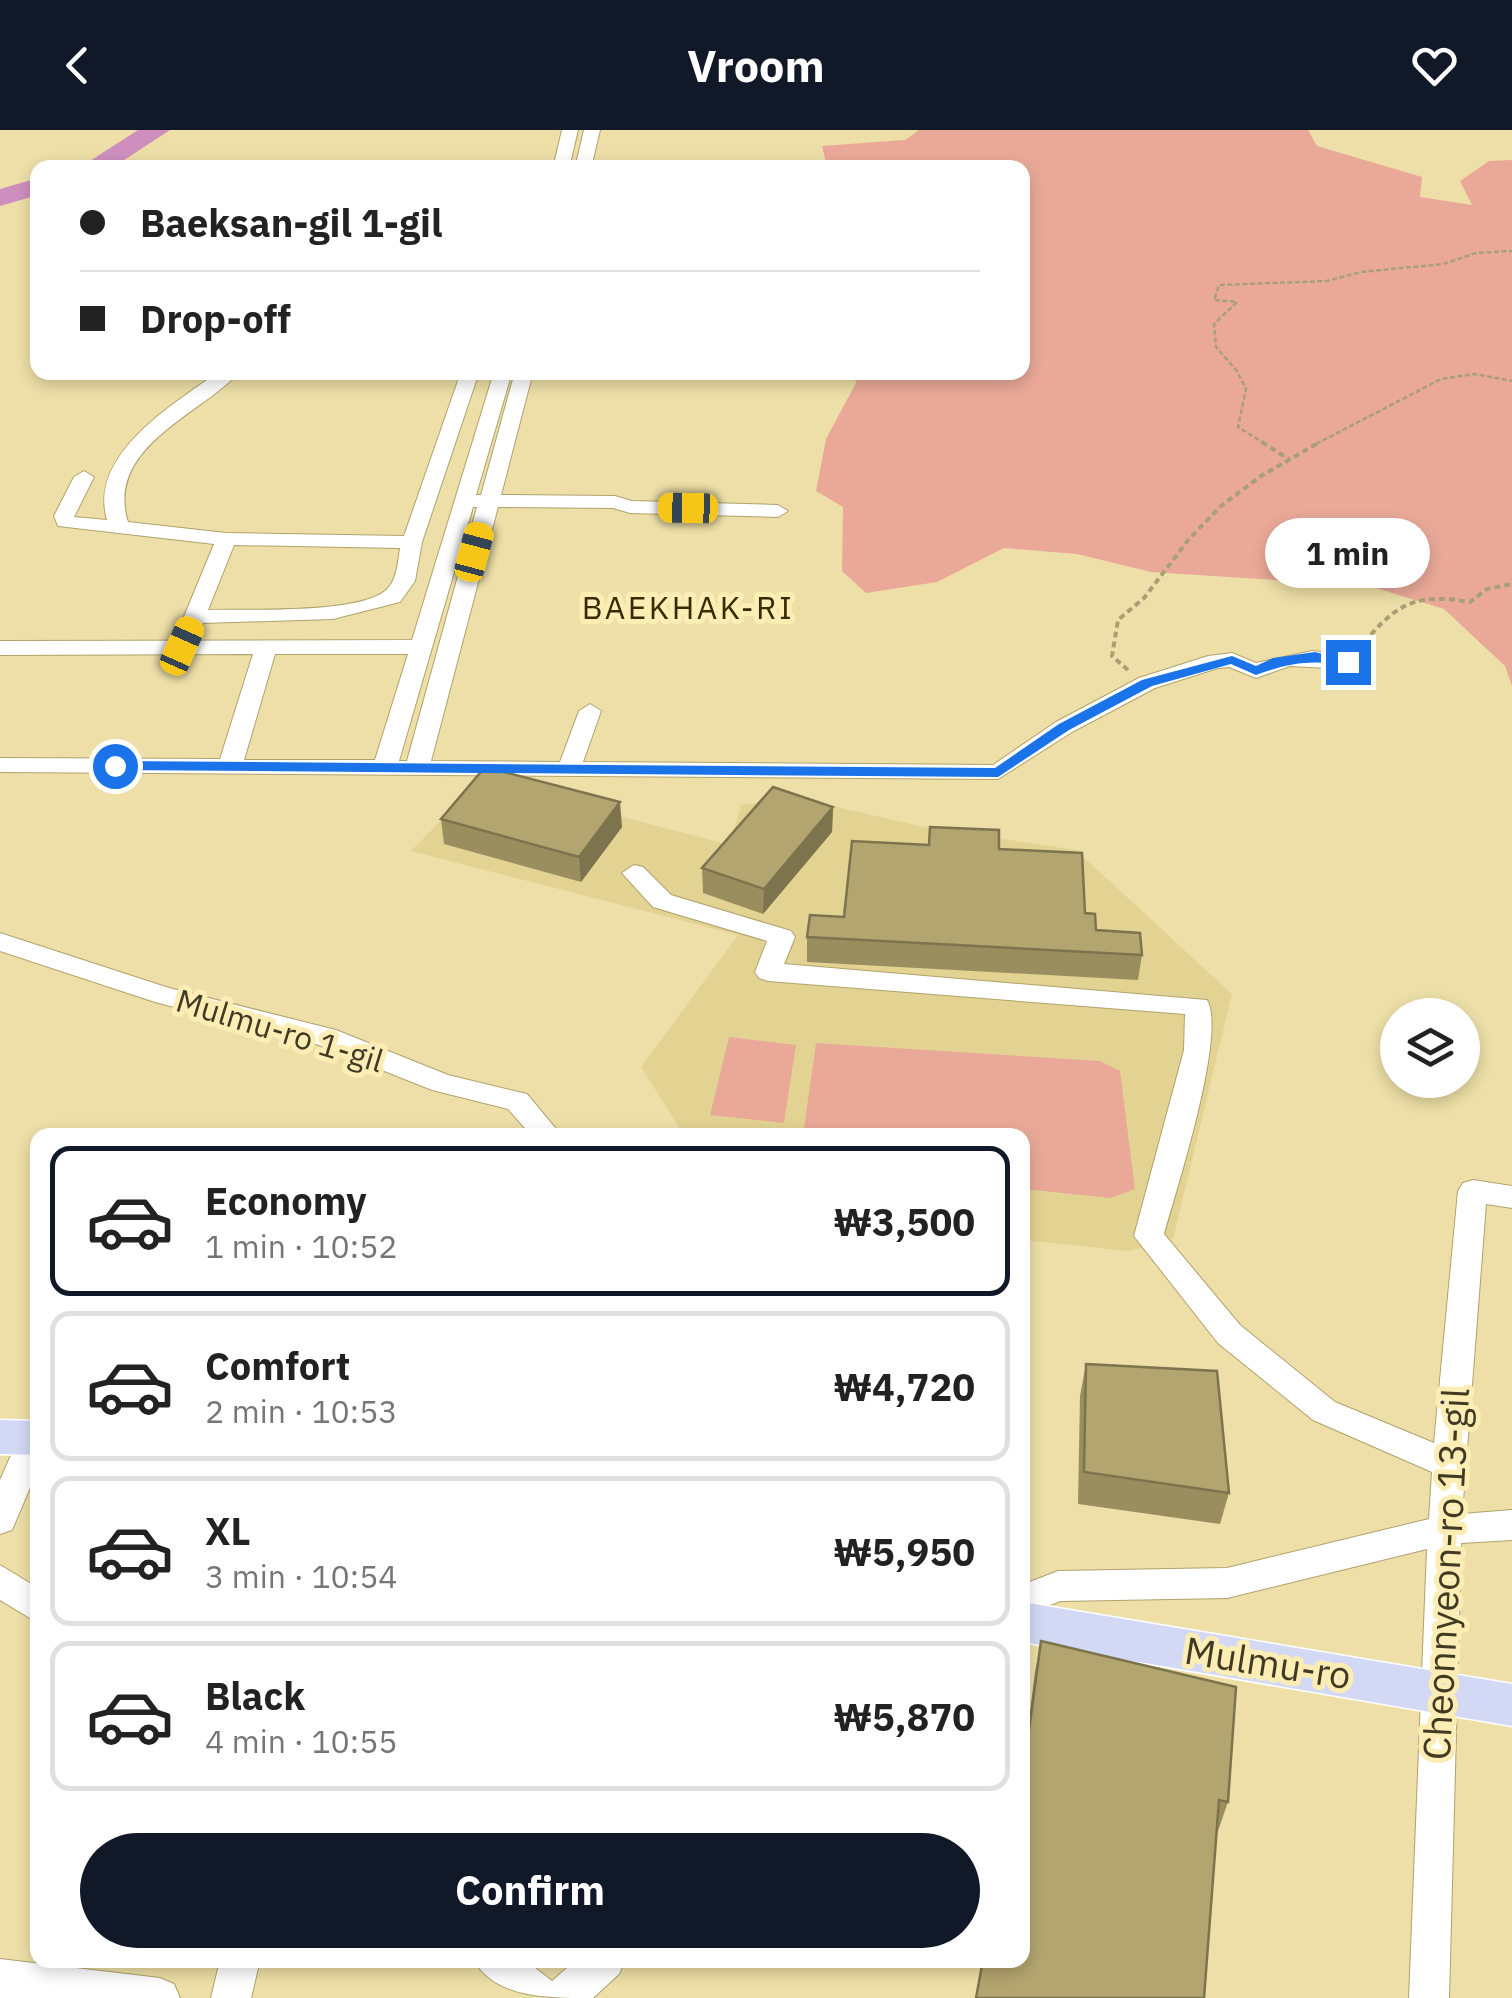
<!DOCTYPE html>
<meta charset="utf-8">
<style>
:root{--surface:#fff;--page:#f2f2f2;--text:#222;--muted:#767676;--line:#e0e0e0;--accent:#111827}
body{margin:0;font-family:"IBM Plex Sans",sans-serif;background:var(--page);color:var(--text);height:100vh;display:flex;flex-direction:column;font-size:38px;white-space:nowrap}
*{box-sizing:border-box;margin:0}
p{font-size:32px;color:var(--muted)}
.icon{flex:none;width:55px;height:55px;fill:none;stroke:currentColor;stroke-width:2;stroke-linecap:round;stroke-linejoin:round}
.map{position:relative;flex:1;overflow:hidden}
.sheet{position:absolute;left:30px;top:998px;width:1000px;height:840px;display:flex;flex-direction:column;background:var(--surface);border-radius:20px;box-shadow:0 5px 15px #0003}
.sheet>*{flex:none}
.hud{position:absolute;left:30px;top:30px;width:1000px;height:220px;border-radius:20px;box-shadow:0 5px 15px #0003;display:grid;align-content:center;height:220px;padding:0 50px;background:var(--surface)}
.tools{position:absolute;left:1380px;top:868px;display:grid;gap:20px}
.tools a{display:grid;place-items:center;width:100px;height:100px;border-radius:50%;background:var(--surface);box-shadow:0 5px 15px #0003;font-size:50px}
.end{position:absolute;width:45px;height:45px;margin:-22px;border:12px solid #1a73e8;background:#fff;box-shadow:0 0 0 5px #fff}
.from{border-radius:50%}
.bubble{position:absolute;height:70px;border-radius:35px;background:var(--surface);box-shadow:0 5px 15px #0003;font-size:32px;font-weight:700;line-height:70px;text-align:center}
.car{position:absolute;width:30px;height:60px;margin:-30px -15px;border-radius:12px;box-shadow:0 0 8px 2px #0007;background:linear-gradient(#f5c518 24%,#345 0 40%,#f5c518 0 76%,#345 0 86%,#f5c518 0)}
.hud b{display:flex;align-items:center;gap:35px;height:95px;font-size:38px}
.hud b+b{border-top:2px solid var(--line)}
.hud i{width:25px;height:25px;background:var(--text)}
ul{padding:18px 0 0;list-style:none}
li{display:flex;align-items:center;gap:30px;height:150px;margin:0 20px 15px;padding:0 30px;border:5px solid var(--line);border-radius:20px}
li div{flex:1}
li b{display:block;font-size:38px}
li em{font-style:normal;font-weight:700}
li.current{border-color:var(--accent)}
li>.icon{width:90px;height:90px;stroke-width:1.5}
.primary-button{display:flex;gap:20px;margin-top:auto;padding:20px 50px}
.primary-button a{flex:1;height:115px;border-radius:60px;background:var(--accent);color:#fff;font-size:40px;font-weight:700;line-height:115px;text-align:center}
header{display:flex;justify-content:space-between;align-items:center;height:130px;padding:0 50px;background:var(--accent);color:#fff;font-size:45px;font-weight:700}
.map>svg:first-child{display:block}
</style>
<header><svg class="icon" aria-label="back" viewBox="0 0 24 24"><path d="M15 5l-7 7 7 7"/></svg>Vroom<svg class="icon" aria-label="heart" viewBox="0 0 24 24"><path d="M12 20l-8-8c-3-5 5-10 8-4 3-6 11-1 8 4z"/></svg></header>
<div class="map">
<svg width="1512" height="1868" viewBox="0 0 1512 1868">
<rect width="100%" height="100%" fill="#eddfa7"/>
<path fill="#e3d393" d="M 481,650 L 730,715 L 741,675 L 797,668 L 924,697 L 1076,720 L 1232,864 L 1173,1109 L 1129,1121 L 1023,1110 L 1022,1005 L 684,1005 L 641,937 L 738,805 L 411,721 Z"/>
<path fill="#eaa998" d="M 919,0 L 1308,0 L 1317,16 L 1422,47 L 1420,67 L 1472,75 L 1460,51 L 1489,31 L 1512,30 L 1512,556 L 1505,536 L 1444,479 L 1369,456 L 1151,442 L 1077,424 L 1004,418 L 937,452 L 866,463 L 842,441 L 843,377 L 816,361 L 826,309 L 856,253 L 853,243 L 1022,242 L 1022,38 L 827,37 L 822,16 L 905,10 Z
M 729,907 L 796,915 L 784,993 L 710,985 Z
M 816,913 L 1100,931 L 1120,941 L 1135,1059 L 1111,1068 L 1023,1059 L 1022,1005 L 803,1005 Z"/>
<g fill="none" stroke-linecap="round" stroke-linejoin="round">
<path fill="#ce8fbe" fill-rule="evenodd" d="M 138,0 L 170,0 L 112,38 L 79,38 Z
M 38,48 L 38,65 L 0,76 L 0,59 Z"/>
<defs>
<path id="minor" d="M 562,0 L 578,0 L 569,38 L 553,38 Z
M 584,0 L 600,0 L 591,38 L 575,38 Z
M 218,242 L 240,242 C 199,285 105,318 128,392 L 226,403 L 404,406 L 461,242 L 479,242 L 422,412 L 415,451 L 400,472 L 333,489 L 203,493 L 197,506 L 189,508 L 178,501 L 214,414 L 58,396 L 54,386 L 74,347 L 84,341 L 94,347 L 74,387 L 107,390 C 88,324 173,275 218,242 ZM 234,415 L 400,418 C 398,431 397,452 385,461 C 356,484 247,479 208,480 Z
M 494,242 L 512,242 L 476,365 L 481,365 L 515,242 L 533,242 L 501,365 L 615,366 L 632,371 L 778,375 L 788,381 L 778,387 L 630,383 L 613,378 L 498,377 L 431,631 L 560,632 L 579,581 L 590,574 L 601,581 L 583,632 L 993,635 L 1056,592 L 1139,548 L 1208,526 L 1232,523 L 1256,533 L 1312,521 L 1348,525 L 1359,532 L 1348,539 L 1290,536 L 1256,548 L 1229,537 L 1218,538 L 1155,558 L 1072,602 L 998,649 L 0,642 L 0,628 L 220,629 L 253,524 L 0,525 L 0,511 L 412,510 ZM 473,377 L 477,377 L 407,631 L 399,631 ZM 275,524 L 408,524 L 375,630 L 244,630 Z
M 634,735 L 643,737 L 671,765 L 791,801 L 795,807 L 784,834 L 1207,870 C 1227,903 1176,1061 1164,1104 L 1240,1195 L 1335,1272 L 1434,1313 L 1458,1061 L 1463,1053 L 1473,1050 L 1512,1056 L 1512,1078 L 1486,1074 L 1462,1384 L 1512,1380 L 1512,1410 L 1461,1413 L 1449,1868 L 1409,1868 L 1427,1419 L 1227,1468 L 1060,1471 L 1022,1487 L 1022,1455 L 1058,1441 L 1227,1438 L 1429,1389 L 1432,1342 L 1313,1290 L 1218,1213 L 1134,1106 L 1184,920 L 1185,884 L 768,851 L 759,848 L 755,842 L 767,811 L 653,777 L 622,743 Z
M 0,803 L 169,858 L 336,900 L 448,945 L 527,964 L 561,1005 L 531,1005 L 508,979 L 432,960 L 319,915 L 155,872 L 0,821 Z
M 34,1294 L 38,1296 L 38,1339 L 12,1400 L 0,1404 L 0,1350 L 23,1298 Z
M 0,1435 L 38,1458 L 38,1493 L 0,1470 Z
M 0,1829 L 160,1848 L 174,1854 L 180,1868 L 0,1868 Z
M 220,1830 L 260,1830 L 251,1868 L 211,1868 Z
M 474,1830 L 525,1830 L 552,1851 L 576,1830 L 625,1830 L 619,1844 L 593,1868 C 547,1868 495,1868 474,1830 Z"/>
<path id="major" d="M 0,1290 L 38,1291 L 38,1325 L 0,1324 Z
M 1022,1472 L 1512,1554 L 1512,1596 L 1022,1512 Z"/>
</defs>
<use href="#minor" stroke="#b0a26c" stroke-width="2"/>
<use href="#major" stroke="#fff" stroke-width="3"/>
<path stroke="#a99f74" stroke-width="2.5" stroke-dasharray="5 2.5" stroke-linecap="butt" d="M 1265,314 L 1238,297 L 1246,259 L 1237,241 L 1216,217 L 1214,194 L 1237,172 L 1214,170 L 1219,155 L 1327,151 L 1361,142 L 1443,134 L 1476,123 L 1512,121
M 1316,314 L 1441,249 L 1475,244 L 1512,251"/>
<path stroke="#a99f74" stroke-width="4" stroke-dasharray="6 4" stroke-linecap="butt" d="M 1262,312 L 1290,330
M 1358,520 C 1394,476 1411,462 1470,472 L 1487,459 L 1512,454
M 1128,540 L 1112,526 L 1118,490 L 1144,468 L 1189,409 L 1221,376 L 1261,346 L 1320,312"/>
<use href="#minor" fill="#fff" fill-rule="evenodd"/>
<use href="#major" fill="#d3d9f5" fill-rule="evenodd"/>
</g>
<path fill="#9a8e5f" d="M 833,677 L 832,702 L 763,784 L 703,763 L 702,738 Z
M 441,689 L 622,697 L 581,752 L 444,714 Z
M 999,719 L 1085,783 L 1096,800 L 1142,825 L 1138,850 L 807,832 L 807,807 L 844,787 Z
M 1086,1234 L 1229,1363 L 1220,1394 L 1078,1374 L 1080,1266 Z
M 1041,1511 L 1228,1672 L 1218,1701 L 1024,1629 L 1035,1542 Z"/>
<path fill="#7d744e" d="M 620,672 L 622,697 L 581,752 L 579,727 Z
M 833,677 L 832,702 L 763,784 L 764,759 Z"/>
<path fill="#b3a56f" stroke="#7d744e" stroke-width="2.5" d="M 485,637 L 620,672 L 579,727 L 441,689 Z
M 773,657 L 833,677 L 764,759 L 702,738 Z
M 930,697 L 999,700 L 999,719 L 1082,723 L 1085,783 L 1095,784 L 1096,800 L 1140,803 L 1142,825 L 807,807 L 810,785 L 844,787 L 852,711 L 929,715 Z
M 1086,1234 L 1217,1241 L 1229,1363 L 1084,1342 Z
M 1041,1511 L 1236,1557 L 1228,1672 L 1219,1670 L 1204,1868 L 976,1868 L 983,1830 L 1022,1830 L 1022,1628 L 1025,1629 Z"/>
<path fill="#1a73e8" d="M 1315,522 L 1354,532 L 1348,536 C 1312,529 1289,533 1256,545 L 1231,534 L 1152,556 L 1069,600 L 998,647 L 115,640 L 108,636 L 115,631 L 995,638 L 1059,594 L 1142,550 L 1232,526 L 1256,536 L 1273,528 Z"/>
<g text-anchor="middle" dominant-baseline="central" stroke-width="10" stroke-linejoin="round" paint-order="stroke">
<g font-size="32" letter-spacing="2.5" fill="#362c01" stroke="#fbedb3">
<text x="688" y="477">BAEKHAK-RI</text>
</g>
<g font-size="32" fill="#403a24" stroke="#fbedb3">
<text transform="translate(280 900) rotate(17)">Mulmu-ro 1-gil</text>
</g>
<g font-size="38" fill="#403a24" stroke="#fbedb3">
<text transform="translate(1445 1444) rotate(-87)">Cheonnyeon-ro 13-gil</text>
<text transform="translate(1268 1532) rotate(9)">Mulmu-ro</text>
</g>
</g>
</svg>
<div class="tools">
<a><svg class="icon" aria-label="layers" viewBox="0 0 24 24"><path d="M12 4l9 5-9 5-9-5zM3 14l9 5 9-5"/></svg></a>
</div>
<i class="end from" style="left:115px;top:636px"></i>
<i class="end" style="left:1348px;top:532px"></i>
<div class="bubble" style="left:1265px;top:388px;width:165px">1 min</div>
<i class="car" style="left:688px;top:378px;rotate:271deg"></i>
<i class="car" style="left:474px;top:422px;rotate:15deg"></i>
<i class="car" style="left:182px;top:516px;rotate:24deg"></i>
<div class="hud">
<b><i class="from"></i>Baeksan-gil 1-gil</b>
<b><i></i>Drop-off</b>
</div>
<section class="sheet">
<ul>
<li class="current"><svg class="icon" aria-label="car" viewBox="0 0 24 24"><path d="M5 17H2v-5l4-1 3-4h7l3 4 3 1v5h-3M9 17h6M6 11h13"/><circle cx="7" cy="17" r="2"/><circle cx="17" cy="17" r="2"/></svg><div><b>Economy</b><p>1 min · 10:52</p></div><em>₩3,500</em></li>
<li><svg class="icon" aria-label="car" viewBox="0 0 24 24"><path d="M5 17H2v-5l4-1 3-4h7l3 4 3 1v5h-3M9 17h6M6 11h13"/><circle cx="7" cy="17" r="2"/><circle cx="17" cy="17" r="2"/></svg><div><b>Comfort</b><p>2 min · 10:53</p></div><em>₩4,720</em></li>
<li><svg class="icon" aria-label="car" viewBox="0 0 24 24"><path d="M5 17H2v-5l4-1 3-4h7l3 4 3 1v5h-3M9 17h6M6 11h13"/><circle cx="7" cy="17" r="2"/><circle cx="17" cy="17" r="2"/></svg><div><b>XL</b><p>3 min · 10:54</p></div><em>₩5,950</em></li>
<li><svg class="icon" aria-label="car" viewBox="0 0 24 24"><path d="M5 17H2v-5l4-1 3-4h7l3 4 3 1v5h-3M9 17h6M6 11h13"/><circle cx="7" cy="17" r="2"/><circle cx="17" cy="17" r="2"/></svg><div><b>Black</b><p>4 min · 10:55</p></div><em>₩5,870</em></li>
</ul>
<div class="primary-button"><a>Confirm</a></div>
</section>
</div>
